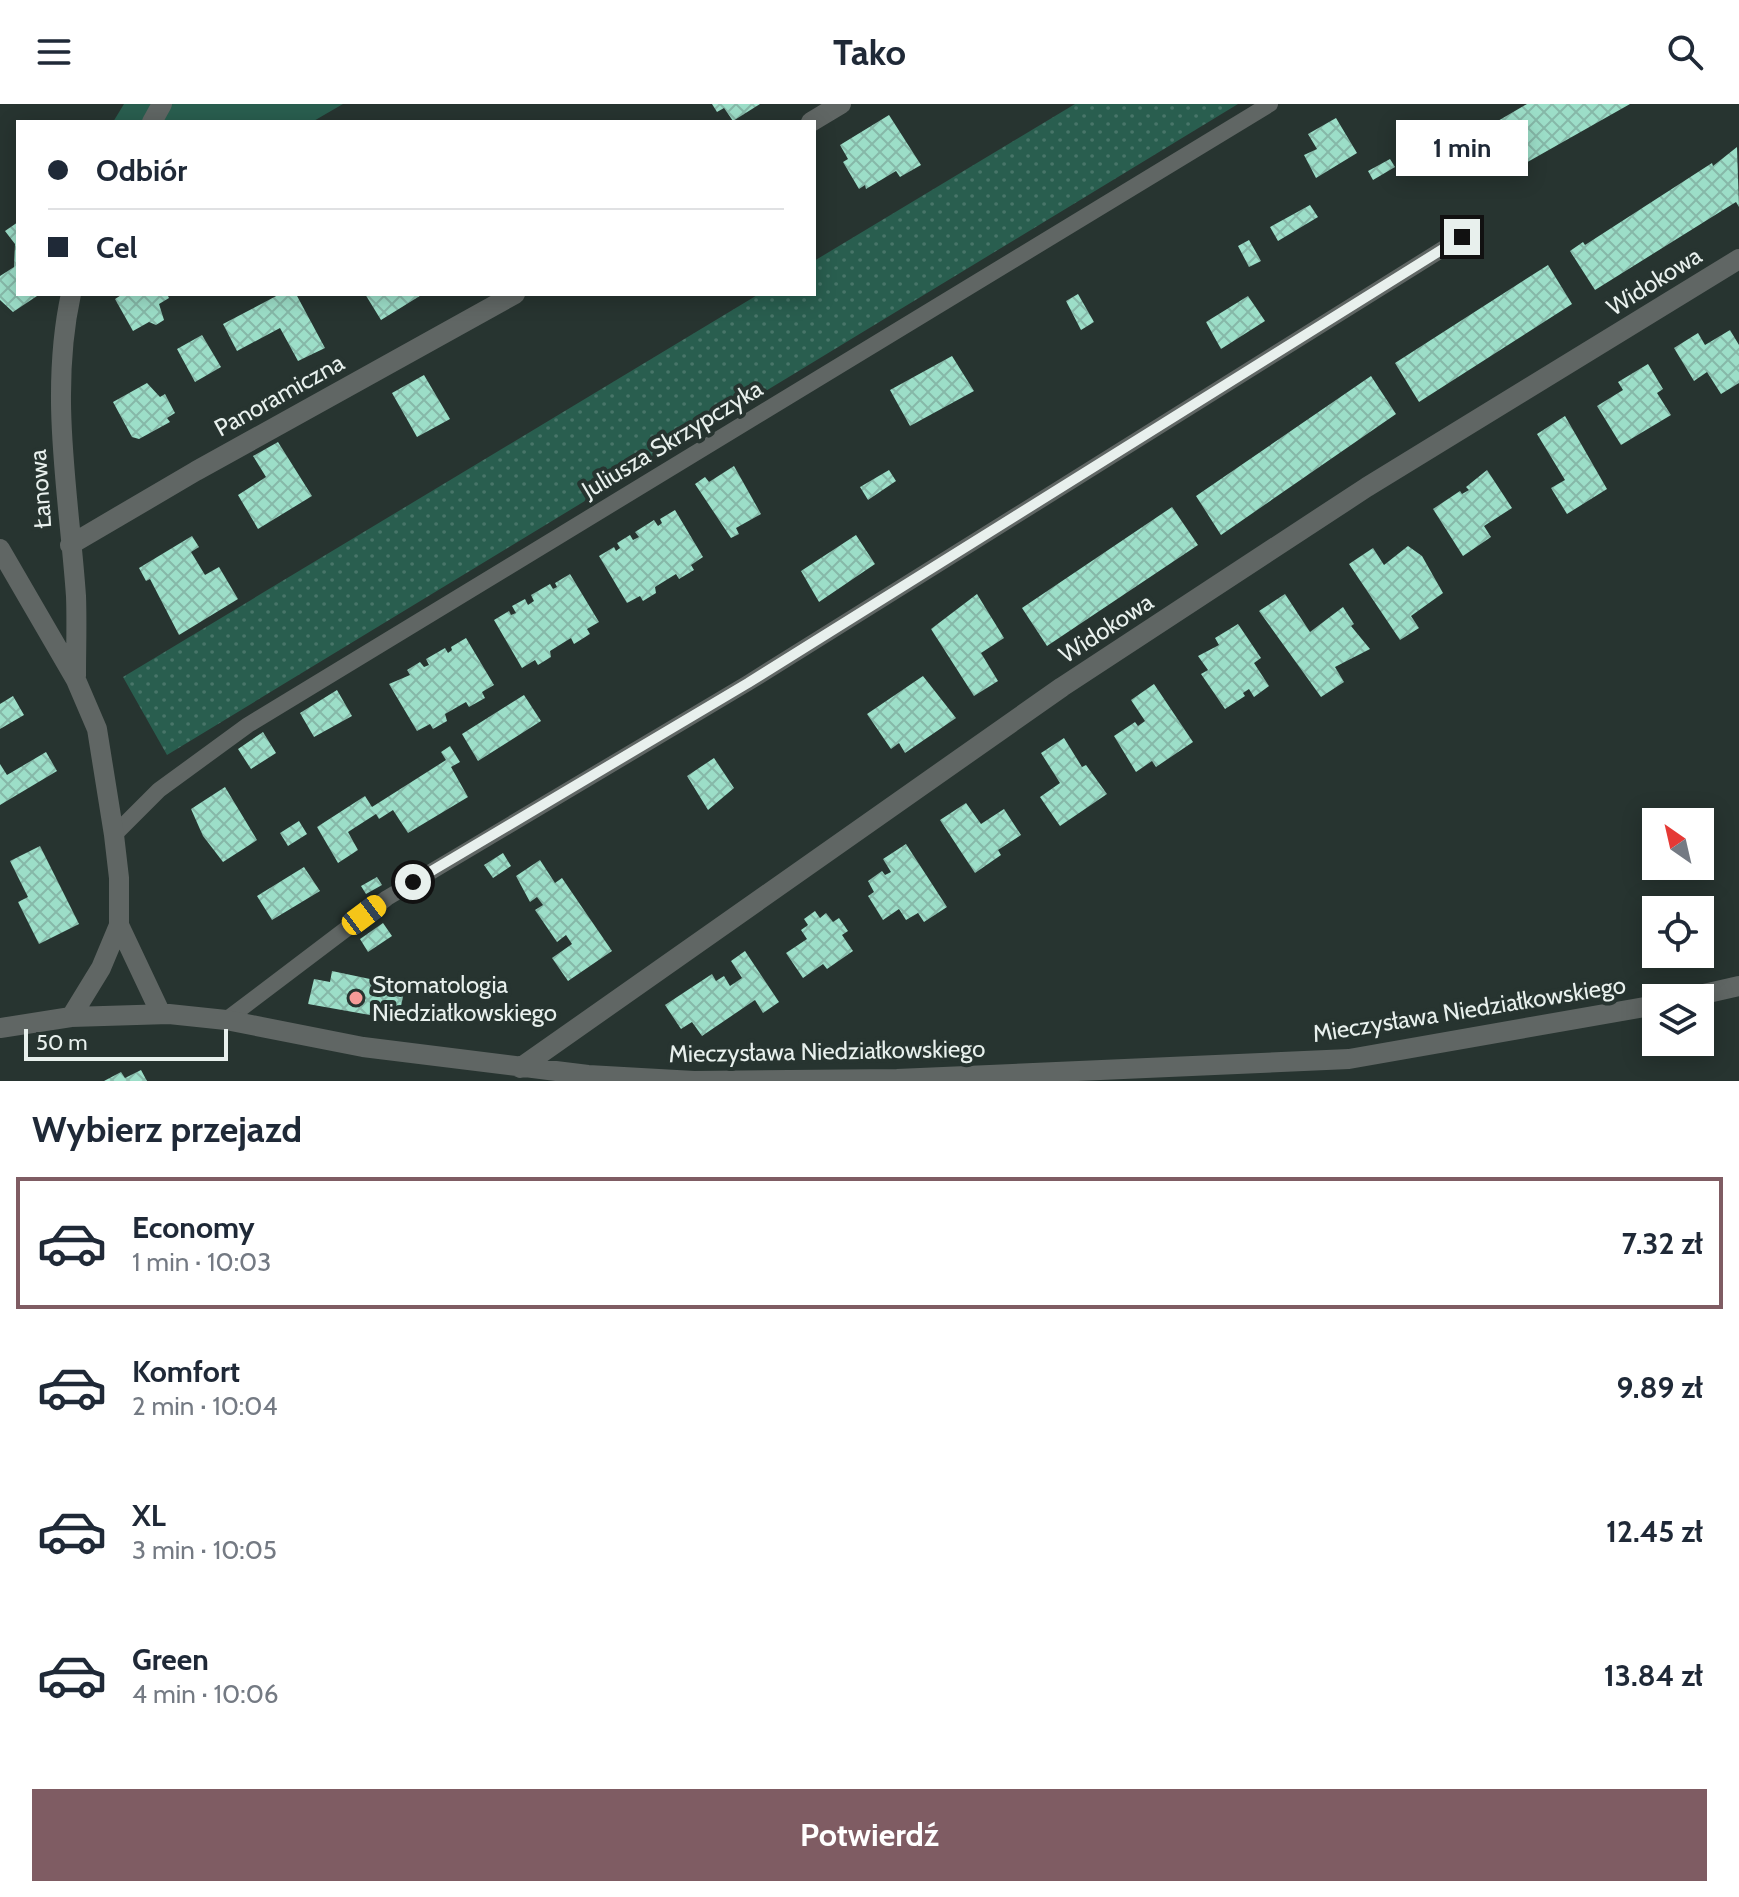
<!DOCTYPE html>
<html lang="pl">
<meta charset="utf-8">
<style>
:root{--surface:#fff;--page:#f6f6f7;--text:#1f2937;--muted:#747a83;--line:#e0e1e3;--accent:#7f5c63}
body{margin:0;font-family:Cabin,sans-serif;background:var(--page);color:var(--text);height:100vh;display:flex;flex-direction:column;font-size:30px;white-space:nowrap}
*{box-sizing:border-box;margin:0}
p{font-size:26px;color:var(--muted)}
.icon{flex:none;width:44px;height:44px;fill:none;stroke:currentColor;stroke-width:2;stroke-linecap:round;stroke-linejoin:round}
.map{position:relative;height:977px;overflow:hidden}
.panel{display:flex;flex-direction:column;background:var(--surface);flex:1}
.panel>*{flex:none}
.banner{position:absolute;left:16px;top:16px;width:800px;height:176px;border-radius:0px;box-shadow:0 4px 20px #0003;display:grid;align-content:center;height:176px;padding:0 32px;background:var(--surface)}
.needle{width:52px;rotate:326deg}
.fabs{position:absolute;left:1642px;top:704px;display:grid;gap:16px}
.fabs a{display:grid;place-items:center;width:72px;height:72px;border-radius:0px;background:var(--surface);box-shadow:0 4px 20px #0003;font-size:40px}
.scale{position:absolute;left:24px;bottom:20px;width:204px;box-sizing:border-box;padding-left:8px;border:4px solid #e8f0ed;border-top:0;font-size:22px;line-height:28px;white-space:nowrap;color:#e8f0ed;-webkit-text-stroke:6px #273430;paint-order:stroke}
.end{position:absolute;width:36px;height:36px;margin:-18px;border:10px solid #e8f0ed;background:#111;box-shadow:0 0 0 4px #111}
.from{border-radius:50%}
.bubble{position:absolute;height:56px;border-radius:0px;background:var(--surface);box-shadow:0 4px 20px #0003;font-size:26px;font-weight:700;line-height:56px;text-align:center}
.car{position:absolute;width:24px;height:48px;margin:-24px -12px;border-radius:10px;box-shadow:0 0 6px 2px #0007;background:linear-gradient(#f5c518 24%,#345 0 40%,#f5c518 0 76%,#345 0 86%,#f5c518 0)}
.banner b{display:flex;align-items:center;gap:28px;height:76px;font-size:30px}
.banner b+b{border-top:2px solid var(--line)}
.banner i{width:20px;height:20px;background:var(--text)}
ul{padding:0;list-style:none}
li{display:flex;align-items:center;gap:24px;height:132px;margin:0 16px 12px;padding:0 16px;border:4px solid transparent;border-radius:0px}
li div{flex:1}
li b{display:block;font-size:30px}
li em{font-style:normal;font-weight:700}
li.on{border-color:var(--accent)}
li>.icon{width:72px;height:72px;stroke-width:1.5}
h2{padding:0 32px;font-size:36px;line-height:96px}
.action{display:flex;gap:16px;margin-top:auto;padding:16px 32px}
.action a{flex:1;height:92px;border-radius:0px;background:var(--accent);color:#fff;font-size:32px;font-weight:700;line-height:92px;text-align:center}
header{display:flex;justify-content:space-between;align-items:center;height:104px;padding:0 32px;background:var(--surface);font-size:36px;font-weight:700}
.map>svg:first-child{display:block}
</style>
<header><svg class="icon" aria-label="menu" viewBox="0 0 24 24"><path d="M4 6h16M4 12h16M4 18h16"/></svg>Tako<svg class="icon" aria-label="search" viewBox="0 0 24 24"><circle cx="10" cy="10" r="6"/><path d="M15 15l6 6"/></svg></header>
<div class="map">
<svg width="1739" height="977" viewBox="0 0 1739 977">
<defs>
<pattern id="grass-dots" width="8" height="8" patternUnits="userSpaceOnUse" patternTransform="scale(2)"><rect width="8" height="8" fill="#295e4f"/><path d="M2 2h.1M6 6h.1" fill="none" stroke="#487569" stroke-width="1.8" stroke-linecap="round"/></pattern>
<pattern id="building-cross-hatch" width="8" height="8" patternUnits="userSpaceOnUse" patternTransform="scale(2)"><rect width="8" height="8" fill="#9cdec8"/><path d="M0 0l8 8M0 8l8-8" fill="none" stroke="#86b8a8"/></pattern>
</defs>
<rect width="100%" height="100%" fill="#273430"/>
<path fill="url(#grass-dots)" d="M 1075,0 L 1238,0 L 167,651 L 123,573 L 759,190 L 814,190 L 814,157 Z"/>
<path fill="#295e4f" d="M 124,0 L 343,0 L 312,18 L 113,18 Z"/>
<path fill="url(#building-cross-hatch)" d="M 712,0 L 760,0 L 733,17 L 724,4 L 717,8 Z
M 1527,0 L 1630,0 L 1503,72 L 1479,28 Z
M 889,11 L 921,61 L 900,73 L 896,67 L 866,85 L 865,81 L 859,85 L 843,58 L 848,55 L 840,41 Z
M 1336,14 L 1357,49 L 1316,74 L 1304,51 L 1317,45 L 1308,30 Z
M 1445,25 L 1459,45 L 1449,52 L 1435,32 Z
M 1737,43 L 1739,103 L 1736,98 L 1595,186 L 1570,147 L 1583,138 L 1585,141 L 1712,59 L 1713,62 Z
M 1390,55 L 1395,63 L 1373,76 L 1368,67 Z
M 1310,101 L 1318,113 L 1278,137 L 1270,123 Z
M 18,118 L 18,190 L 40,190 L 13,208 L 0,196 L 0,172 L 14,163 L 15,140 L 5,127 Z
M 1249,136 L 1261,157 L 1249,163 L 1238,142 Z
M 1548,161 L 1572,200 L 1419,298 L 1395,259 Z
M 123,190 L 167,190 L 169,194 L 159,200 L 164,216 L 156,221 L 149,218 L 133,227 L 115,195 Z
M 280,190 L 296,190 L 325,244 L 298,257 L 280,224 L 237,247 L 223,220 Z
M 365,190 L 423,190 L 381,216 Z
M 1078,190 L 1094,218 L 1081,226 L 1066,197 Z
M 1248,192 L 1265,217 L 1221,245 L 1206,218 Z
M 1730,226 L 1739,241 L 1739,279 L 1721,290 L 1707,268 L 1694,277 L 1674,244 L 1698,229 L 1705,241 Z
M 202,231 L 221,263 L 195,278 L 177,245 Z
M 952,252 L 974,287 L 910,322 L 890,286 Z
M 1648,260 L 1663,285 L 1657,289 L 1671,311 L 1621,341 L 1597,302 L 1623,286 L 1618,278 Z
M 424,271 L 450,315 L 417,333 L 392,289 Z
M 1371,272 L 1396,310 L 1221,431 L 1196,392 Z
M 147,279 L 160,293 L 165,290 L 175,309 L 167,314 L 170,318 L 139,335 L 132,333 L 113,298 Z
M 1565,312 L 1607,385 L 1567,410 L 1551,384 L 1565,376 L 1537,330 Z
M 278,338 L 312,392 L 258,425 L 238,391 L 266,373 L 253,352 Z
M 734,362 L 761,410 L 736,424 L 739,430 L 731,434 L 695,380 L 705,373 L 709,378 Z
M 889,366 L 896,377 L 868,396 L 860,383 Z
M 1487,366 L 1512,404 L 1484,422 L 1491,433 L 1463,452 L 1433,405 L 1460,387 L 1462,390 L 1469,386 L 1466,383 Z
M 1172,403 L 1198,441 L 1047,542 L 1022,504 Z
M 675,406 L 703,453 L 691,461 L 694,466 L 679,475 L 676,470 L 655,483 L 656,489 L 643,497 L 640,492 L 627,499 L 599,452 L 614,443 L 616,447 L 620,444 L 617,439 L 630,431 L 633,436 L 639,433 L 635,428 L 654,416 L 658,422 L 662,419 L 660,415 Z
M 856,431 L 875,460 L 819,498 L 801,467 Z
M 192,432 L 199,443 L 191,448 L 205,471 L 219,463 L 238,495 L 179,531 L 150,475 L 146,477 L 139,464 Z
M 1408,442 L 1422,452 L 1443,489 L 1411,512 L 1419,524 L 1400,536 L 1349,460 L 1373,444 L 1384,461 Z
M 570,470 L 599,518 L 587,525 L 590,530 L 574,540 L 571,534 L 550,547 L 551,553 L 538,561 L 535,556 L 522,564 L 494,516 L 509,507 L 511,511 L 516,509 L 512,502 L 525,495 L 528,501 L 534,497 L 531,491 L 550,480 L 553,485 L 557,483 L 555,479 Z
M 977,490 L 1004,534 L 981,549 L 998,577 L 974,592 L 931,525 Z
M 1285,490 L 1310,528 L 1343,503 L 1354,520 L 1351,522 L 1370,545 L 1335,563 L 1344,578 L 1321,593 L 1259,507 Z
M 1238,520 L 1261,554 L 1254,559 L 1269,582 L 1254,593 L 1249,585 L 1243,589 L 1245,592 L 1225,605 L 1201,570 L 1208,566 L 1198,552 L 1219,541 L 1215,534 Z
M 466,534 L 494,581 L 482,588 L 485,594 L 469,603 L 466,598 L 445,610 L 447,617 L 433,625 L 430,620 L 417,627 L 389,580 L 410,571 L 407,566 L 420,558 L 424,563 L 429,561 L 426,555 L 445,544 L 448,549 L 452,546 L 451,543 Z
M 923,572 L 956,614 L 905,649 L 899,639 L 891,645 L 867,610 Z
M 1154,580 L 1193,638 L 1156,663 L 1152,657 L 1136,668 L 1114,632 L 1135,618 L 1138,622 L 1145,617 L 1131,596 Z
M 337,586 L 352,612 L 314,633 L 300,609 Z
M 524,591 L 541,617 L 478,657 L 462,630 Z
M 13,592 L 24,611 L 0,625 L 0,600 Z
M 263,628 L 276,649 L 251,665 L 238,645 Z
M 1064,634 L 1082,663 L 1086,661 L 1107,690 L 1060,722 L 1040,693 L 1060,679 L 1041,649 Z
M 450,642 L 460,658 L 451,663 L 468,693 L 408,729 L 393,706 L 379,715 L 376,710 L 348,728 L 358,746 L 338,759 L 317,723 L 365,692 L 372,703 L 446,656 L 441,648 Z
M 46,648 L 57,667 L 0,701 L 0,660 L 7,671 Z
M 714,654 L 734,684 L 708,706 L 687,672 Z
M 225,683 L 257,736 L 223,758 L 203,732 L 191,705 Z
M 966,699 L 981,720 L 1004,705 L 1021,731 L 998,746 L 1001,751 L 975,769 L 940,716 Z
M 299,717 L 307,730 L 288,742 L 280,729 Z
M 906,740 L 947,803 L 924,818 L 918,809 L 906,816 L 899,805 L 883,816 L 868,792 L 874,788 L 868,777 L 882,767 L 885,771 L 891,768 L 883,755 Z
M 40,742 L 79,820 L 39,840 L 18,798 L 28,793 L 10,757 Z
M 503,749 L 511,762 L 493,774 L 484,761 Z
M 540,756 L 555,779 L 562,774 L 612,847 L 568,877 L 552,854 L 572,840 L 566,831 L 557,838 L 535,806 L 543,801 L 537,793 L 530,798 L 516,772 Z
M 304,763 L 320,787 L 272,816 L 257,792 Z
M 377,773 L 382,781 L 366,790 L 361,782 Z
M 815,807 L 820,814 L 826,809 L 833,818 L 839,814 L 848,827 L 842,831 L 853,847 L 827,865 L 823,860 L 803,874 L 786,849 L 807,835 L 801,826 L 808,821 L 804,815 Z
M 383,819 L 392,832 L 368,848 L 360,835 Z
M 745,847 L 779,898 L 763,909 L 755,896 L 702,932 L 692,918 L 681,925 L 665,901 L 712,870 L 716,877 L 724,872 L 730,882 L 742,874 L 731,857 Z
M 332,867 L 389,879 L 387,885 L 404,888 L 398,916 L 308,900 L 314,875 L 330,878 Z
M 141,966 L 147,977 L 104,977 L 121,968 L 125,974 Z"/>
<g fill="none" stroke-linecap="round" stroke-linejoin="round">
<path stroke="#606664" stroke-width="16" d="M 114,731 L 159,686 L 248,621 L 1270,0
M 226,916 L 387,794 L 748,579 L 1462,133"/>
<path stroke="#606664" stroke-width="20" d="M 152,18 L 162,0
M 811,18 L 841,0
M 71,190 C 49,290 69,392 76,492 C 77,518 76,546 76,572
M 70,441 L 196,367 L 515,190
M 0,445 L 76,576 L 97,625 L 114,731 L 119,774 L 119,821 L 101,864 L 71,913
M 119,821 L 161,910
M 1686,894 L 1739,882
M 0,924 L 71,913 L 169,910 L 226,916 L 363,943 L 588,971 L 694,977 L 897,975 L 1349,955 L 1656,901
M 520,964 L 1062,583 L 1367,383 L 1739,155"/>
</g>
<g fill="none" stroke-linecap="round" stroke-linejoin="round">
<path stroke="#e8f0ed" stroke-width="10" d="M 413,778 L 748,579 L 1462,133"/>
</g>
<circle fill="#f59b98" stroke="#273430" stroke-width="3" cx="356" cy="894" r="8"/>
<g text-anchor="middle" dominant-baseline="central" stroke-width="8" stroke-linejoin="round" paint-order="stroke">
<g font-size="24" fill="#e8f0ed" stroke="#273430">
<text transform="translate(1654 177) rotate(-32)">Widokowa</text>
<text transform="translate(279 291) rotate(-29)">Panoramiczna</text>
<text transform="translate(672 335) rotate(-31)">Juliusza Skrzypczyka</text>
<text transform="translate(40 385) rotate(-94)">Łanowa</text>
<text transform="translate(1106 524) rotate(-33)">Widokowa</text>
<text transform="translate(1469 905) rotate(-9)">Mieczysława Niedziałkowskiego</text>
<text transform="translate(827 947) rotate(-1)">Mieczysława Niedziałkowskiego</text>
</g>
<g font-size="24" fill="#e8f0ed" stroke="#273430" text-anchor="start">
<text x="372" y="880">Stomatologia<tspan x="372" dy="28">Niedziałkowskiego</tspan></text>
</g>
</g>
</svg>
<div class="fabs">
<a><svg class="needle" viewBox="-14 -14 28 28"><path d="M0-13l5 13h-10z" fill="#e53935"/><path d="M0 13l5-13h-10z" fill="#747a83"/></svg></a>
<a><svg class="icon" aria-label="locate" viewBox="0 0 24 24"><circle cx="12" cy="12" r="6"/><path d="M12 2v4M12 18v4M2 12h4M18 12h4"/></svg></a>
<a><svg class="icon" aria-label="layers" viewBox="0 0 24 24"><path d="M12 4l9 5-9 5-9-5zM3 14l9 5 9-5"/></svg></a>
</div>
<div class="scale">50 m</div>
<i class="end from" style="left:413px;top:778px"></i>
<i class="end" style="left:1462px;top:133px"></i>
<div class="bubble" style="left:1396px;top:16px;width:132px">1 min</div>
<i class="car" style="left:364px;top:811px;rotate:53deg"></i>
<div class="banner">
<b><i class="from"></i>Odbiór</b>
<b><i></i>Cel</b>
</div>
</div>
<section class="panel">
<h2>Wybierz przejazd</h2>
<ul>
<li class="on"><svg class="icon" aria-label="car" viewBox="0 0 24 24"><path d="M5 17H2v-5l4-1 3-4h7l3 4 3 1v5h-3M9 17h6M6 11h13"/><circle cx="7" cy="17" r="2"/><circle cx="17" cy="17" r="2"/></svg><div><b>Economy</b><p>1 min · 10:03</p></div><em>7.32 zł</em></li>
<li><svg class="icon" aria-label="car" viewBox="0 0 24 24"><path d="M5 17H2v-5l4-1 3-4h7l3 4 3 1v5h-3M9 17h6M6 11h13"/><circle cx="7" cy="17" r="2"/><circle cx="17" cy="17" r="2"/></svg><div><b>Komfort</b><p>2 min · 10:04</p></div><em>9.89 zł</em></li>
<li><svg class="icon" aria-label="car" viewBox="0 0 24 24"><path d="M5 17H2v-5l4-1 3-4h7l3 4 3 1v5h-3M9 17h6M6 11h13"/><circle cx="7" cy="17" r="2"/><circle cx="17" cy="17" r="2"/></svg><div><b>XL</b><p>3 min · 10:05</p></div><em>12.45 zł</em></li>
<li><svg class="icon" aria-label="car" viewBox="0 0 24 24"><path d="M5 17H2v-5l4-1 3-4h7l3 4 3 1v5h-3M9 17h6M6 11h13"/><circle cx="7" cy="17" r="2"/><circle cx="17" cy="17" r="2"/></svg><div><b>Green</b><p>4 min · 10:06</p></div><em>13.84 zł</em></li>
</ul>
<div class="action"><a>Potwierdź</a></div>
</section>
